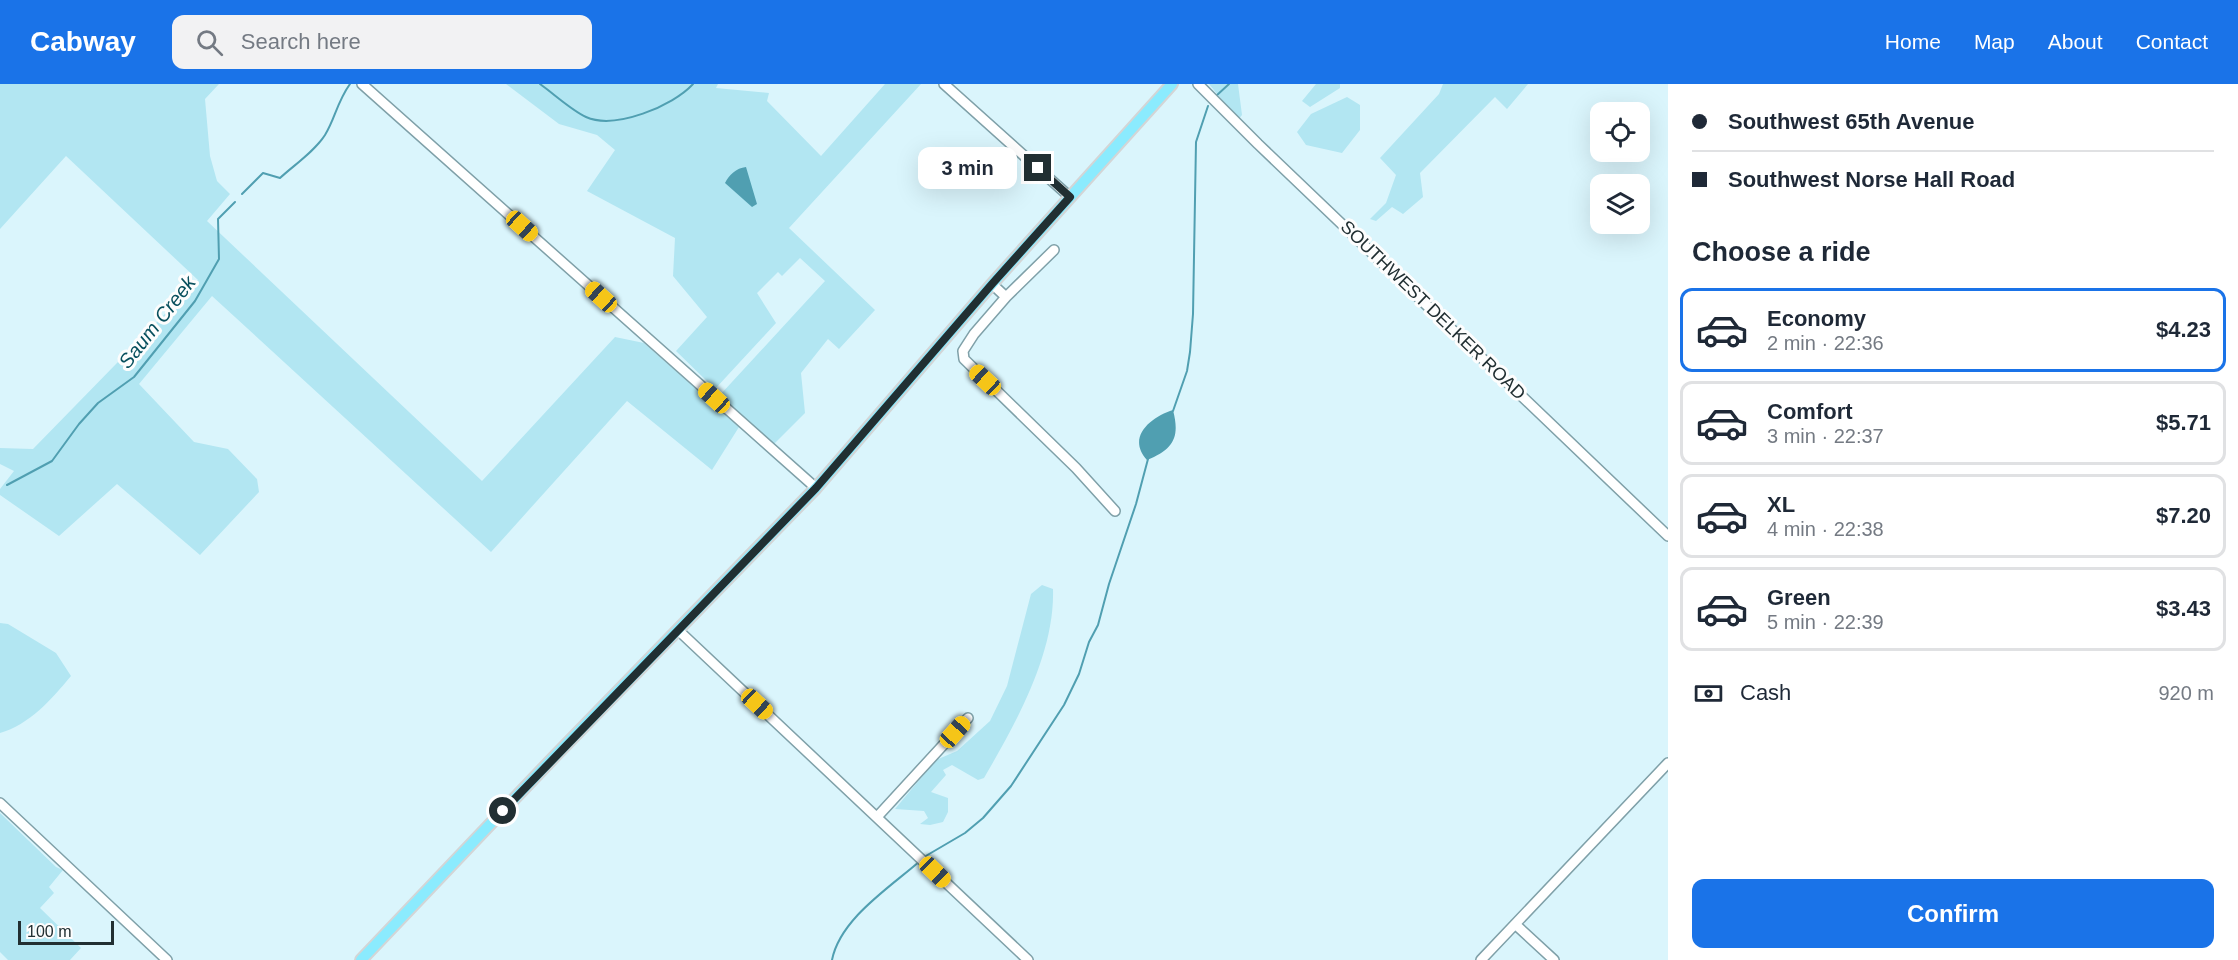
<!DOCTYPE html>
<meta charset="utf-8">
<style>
:root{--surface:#fff;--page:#f2f2f3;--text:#1f2937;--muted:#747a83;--line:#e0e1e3;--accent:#1a73e8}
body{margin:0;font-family:Helvetica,sans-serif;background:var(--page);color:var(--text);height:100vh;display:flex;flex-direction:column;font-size:22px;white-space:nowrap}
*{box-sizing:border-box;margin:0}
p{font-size:20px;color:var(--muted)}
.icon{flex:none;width:33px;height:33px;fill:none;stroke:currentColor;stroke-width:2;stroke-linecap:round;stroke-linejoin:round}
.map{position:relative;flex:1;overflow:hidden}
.panel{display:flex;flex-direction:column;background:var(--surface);width:570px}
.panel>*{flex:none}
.top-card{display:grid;align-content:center;height:132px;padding:0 24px;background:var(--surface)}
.fabs{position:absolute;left:1590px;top:18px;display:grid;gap:12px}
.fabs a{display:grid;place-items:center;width:60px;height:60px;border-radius:12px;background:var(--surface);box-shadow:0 6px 24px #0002;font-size:30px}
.scale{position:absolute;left:18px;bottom:15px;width:96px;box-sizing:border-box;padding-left:6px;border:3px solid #212f32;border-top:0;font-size:16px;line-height:21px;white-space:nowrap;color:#212f32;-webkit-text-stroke:4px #fdfdfd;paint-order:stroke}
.end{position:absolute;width:27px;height:27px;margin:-14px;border:8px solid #212f32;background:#fff;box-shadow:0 0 0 3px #fff}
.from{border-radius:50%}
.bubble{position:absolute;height:42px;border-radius:12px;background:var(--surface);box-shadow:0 6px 24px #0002;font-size:20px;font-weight:700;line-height:42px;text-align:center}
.car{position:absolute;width:18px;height:36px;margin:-18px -9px;border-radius:8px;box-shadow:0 0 4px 2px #0007;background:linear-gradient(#f5c518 24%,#345 0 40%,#f5c518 0 76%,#345 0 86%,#f5c518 0)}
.top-card b{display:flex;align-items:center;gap:21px;height:57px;font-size:22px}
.top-card b+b{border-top:2px solid var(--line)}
.top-card i{width:15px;height:15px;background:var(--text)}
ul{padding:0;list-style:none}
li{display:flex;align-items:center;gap:18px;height:84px;margin:0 12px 9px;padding:0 12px;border:3px solid var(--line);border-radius:12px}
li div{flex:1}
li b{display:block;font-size:22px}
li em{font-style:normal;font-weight:700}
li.active{border-color:var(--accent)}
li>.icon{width:54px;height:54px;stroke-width:1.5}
h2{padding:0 24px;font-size:27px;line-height:72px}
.pay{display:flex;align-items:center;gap:15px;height:66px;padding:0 24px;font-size:22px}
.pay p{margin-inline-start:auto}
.cta{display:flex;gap:12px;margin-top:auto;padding:12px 24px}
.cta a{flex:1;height:69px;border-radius:12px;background:var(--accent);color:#fff;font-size:24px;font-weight:700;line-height:69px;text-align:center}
header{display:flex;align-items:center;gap:36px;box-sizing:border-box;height:84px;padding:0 30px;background:var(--accent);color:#fff}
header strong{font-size:28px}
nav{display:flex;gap:33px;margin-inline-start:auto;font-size:21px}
.search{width:420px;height:54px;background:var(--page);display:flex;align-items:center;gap:15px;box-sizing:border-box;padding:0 21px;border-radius:12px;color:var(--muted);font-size:22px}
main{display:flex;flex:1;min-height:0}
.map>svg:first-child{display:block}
</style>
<header>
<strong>Cabway</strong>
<div class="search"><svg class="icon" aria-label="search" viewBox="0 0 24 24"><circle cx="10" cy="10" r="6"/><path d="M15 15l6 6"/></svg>Search here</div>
<nav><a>Home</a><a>Map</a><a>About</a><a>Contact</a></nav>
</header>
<main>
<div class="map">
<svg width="1668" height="876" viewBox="0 0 1668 876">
<rect width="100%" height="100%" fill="#daf5fc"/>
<path fill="#b2e6f2" d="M 0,0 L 219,0 L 205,15 L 210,72 L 217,97 L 230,110 L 207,137 L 482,397 L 615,253 L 644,259 L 739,343 L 712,386 L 627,317 L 491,468 L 212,212 L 139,300 L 194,358 L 228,365 L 257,395 L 259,408 L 200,471 L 117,400 L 59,452 L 0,411 L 0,405 L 14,387 L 0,380 L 0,364 L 33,365 L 198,196 L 66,72 L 0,145 Z
M 506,0 L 718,0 L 716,4 L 769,9 L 767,17 L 821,72 L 885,0 L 921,0 L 789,144 L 875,226 L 839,265 L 828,255 L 801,289 L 805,329 L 773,361 L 720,311 L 825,197 L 800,174 L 782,192 L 778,188 L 757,209 L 776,239 L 715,305 L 676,267 L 707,233 L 673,192 L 675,154 L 587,107 L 615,66 L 597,51 L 559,40 Z
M 1209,0 L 1238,0 L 1242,31 L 1238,36 Z
M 1316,0 L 1340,0 L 1340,4 L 1310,23 L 1302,17 Z
M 1443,0 L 1528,0 L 1507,25 L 1495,13 L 1420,89 L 1423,113 L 1403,130 L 1392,123 L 1376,137 L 1370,135 L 1386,119 L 1396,91 L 1380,74 L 1439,10 Z
M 1347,13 L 1360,21 L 1360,46 L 1342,69 L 1306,61 L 1297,48 L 1311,30 Z
M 1042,501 L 1053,505 C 1055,570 1016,639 984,694 L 978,696 L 952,681 L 943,686 L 946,691 L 931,708 L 948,714 L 948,728 L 943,738 L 930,741 L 920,740 L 928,734 L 924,727 L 895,725 L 936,676 L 957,667 L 990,637 L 1007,602 L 1031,510 Z
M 0,539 L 8,540 L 56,569 L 71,592 C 52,615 29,641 0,649 Z
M 0,729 L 56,783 L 63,786 L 49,803 L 54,809 L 40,824 L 81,864 L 70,876 L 8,876 L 0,868 Z"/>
<path fill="#509fb1" d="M 746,83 L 757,120 L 752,123 L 725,99 C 729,91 736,84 746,83 Z
M 1173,326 C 1180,353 1174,365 1147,376 C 1126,353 1151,333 1173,326 Z"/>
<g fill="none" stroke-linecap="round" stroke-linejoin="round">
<path stroke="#509fb1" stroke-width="2" d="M 540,0 C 554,10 571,26 586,33 C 615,46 673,22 693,0
M 1216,12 L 1229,0
M 242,110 L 263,89 L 280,94 C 294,81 314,68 325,51 C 335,35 337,18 350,0
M 1173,327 L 1187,287 L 1190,268 L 1193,230 L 1196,58 L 1208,22
M 7,401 L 52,377 L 79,340 L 98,319 L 134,293 L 195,217 L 219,175 L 218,135 L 235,118
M 924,773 L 965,749 L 983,734 L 1011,702 L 1064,621 L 1079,590 L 1089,558 L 1098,541 L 1109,500 L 1136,420 L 1148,375
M 832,876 C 840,835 889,804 920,777"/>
<defs>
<path id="minor" d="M 362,0 L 816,404
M 944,0 L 1070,113
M 1198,0 L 1258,60 L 1668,452
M 1054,166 L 1006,213 L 974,250 L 963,267 L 964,275 L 1076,384 L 1115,427
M 992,200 L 1006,213
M 678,546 L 1028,876
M 0,719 L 167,876
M 877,733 L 968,634
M 1515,840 L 1554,876
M 1481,876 L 1668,679"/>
<path id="major" d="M 361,876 L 556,671 L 816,404 L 992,200 L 1172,0"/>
</defs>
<use href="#minor" stroke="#7fa0a8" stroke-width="12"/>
<use href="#major" stroke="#d3d5d6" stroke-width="14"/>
<use href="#minor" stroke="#fff" stroke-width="9"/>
<use href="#major" stroke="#8bebfe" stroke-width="10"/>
</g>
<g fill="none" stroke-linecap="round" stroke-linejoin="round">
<path stroke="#212f32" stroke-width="8" d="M 503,727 L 816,404 L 992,200 L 1070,113 L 1038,84"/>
</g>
<g text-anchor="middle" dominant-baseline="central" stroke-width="6" stroke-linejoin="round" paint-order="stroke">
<g font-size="18" fill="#212f32" stroke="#fdfdfd">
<text transform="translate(1433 226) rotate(44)">SOUTHWEST DELKER ROAD</text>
</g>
<g font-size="20" font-style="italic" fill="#08505e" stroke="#fdfdfd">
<text transform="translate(157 238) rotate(-52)">Saum Creek</text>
</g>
</g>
</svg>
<div class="fabs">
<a><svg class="icon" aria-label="locate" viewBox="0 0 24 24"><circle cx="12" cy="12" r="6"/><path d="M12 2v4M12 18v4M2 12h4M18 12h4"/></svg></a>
<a><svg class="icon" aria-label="layers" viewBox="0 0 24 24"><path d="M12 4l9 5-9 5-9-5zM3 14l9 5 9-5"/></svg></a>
</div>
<div class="scale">100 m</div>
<i class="end from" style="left:503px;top:727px"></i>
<i class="end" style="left:1038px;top:84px"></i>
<div class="bubble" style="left:918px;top:63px;width:99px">3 min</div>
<i class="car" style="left:522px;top:142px;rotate:132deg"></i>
<i class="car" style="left:601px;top:213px;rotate:312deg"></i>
<i class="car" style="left:985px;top:296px;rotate:313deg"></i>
<i class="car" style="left:714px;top:314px;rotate:312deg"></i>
<i class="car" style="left:757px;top:620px;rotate:133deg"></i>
<i class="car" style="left:955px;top:648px;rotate:42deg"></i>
<i class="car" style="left:935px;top:788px;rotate:134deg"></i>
</div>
<section class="panel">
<div class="top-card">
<b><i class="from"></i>Southwest 65th Avenue</b>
<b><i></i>Southwest Norse Hall Road</b>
</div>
<h2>Choose a ride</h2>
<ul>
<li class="active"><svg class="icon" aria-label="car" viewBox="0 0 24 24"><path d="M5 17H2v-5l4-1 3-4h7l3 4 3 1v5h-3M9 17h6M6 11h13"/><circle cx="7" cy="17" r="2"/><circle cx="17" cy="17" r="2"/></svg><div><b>Economy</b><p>2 min · 22:36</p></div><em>$4.23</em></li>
<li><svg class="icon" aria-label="car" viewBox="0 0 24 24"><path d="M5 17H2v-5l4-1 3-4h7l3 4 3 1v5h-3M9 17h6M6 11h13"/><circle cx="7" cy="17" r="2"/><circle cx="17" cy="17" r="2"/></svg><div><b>Comfort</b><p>3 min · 22:37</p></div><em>$5.71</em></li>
<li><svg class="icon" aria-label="car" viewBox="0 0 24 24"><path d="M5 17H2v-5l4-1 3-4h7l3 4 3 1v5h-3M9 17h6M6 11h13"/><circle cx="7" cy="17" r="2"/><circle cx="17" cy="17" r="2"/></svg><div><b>XL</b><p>4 min · 22:38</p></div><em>$7.20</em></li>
<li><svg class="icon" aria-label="car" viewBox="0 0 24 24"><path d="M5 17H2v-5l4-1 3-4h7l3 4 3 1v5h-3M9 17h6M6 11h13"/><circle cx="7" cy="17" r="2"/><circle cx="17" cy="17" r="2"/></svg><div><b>Green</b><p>5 min · 22:39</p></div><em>$3.43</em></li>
</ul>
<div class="pay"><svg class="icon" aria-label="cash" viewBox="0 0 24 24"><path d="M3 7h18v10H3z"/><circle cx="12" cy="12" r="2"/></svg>Cash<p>920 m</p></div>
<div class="cta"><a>Confirm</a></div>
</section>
</main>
